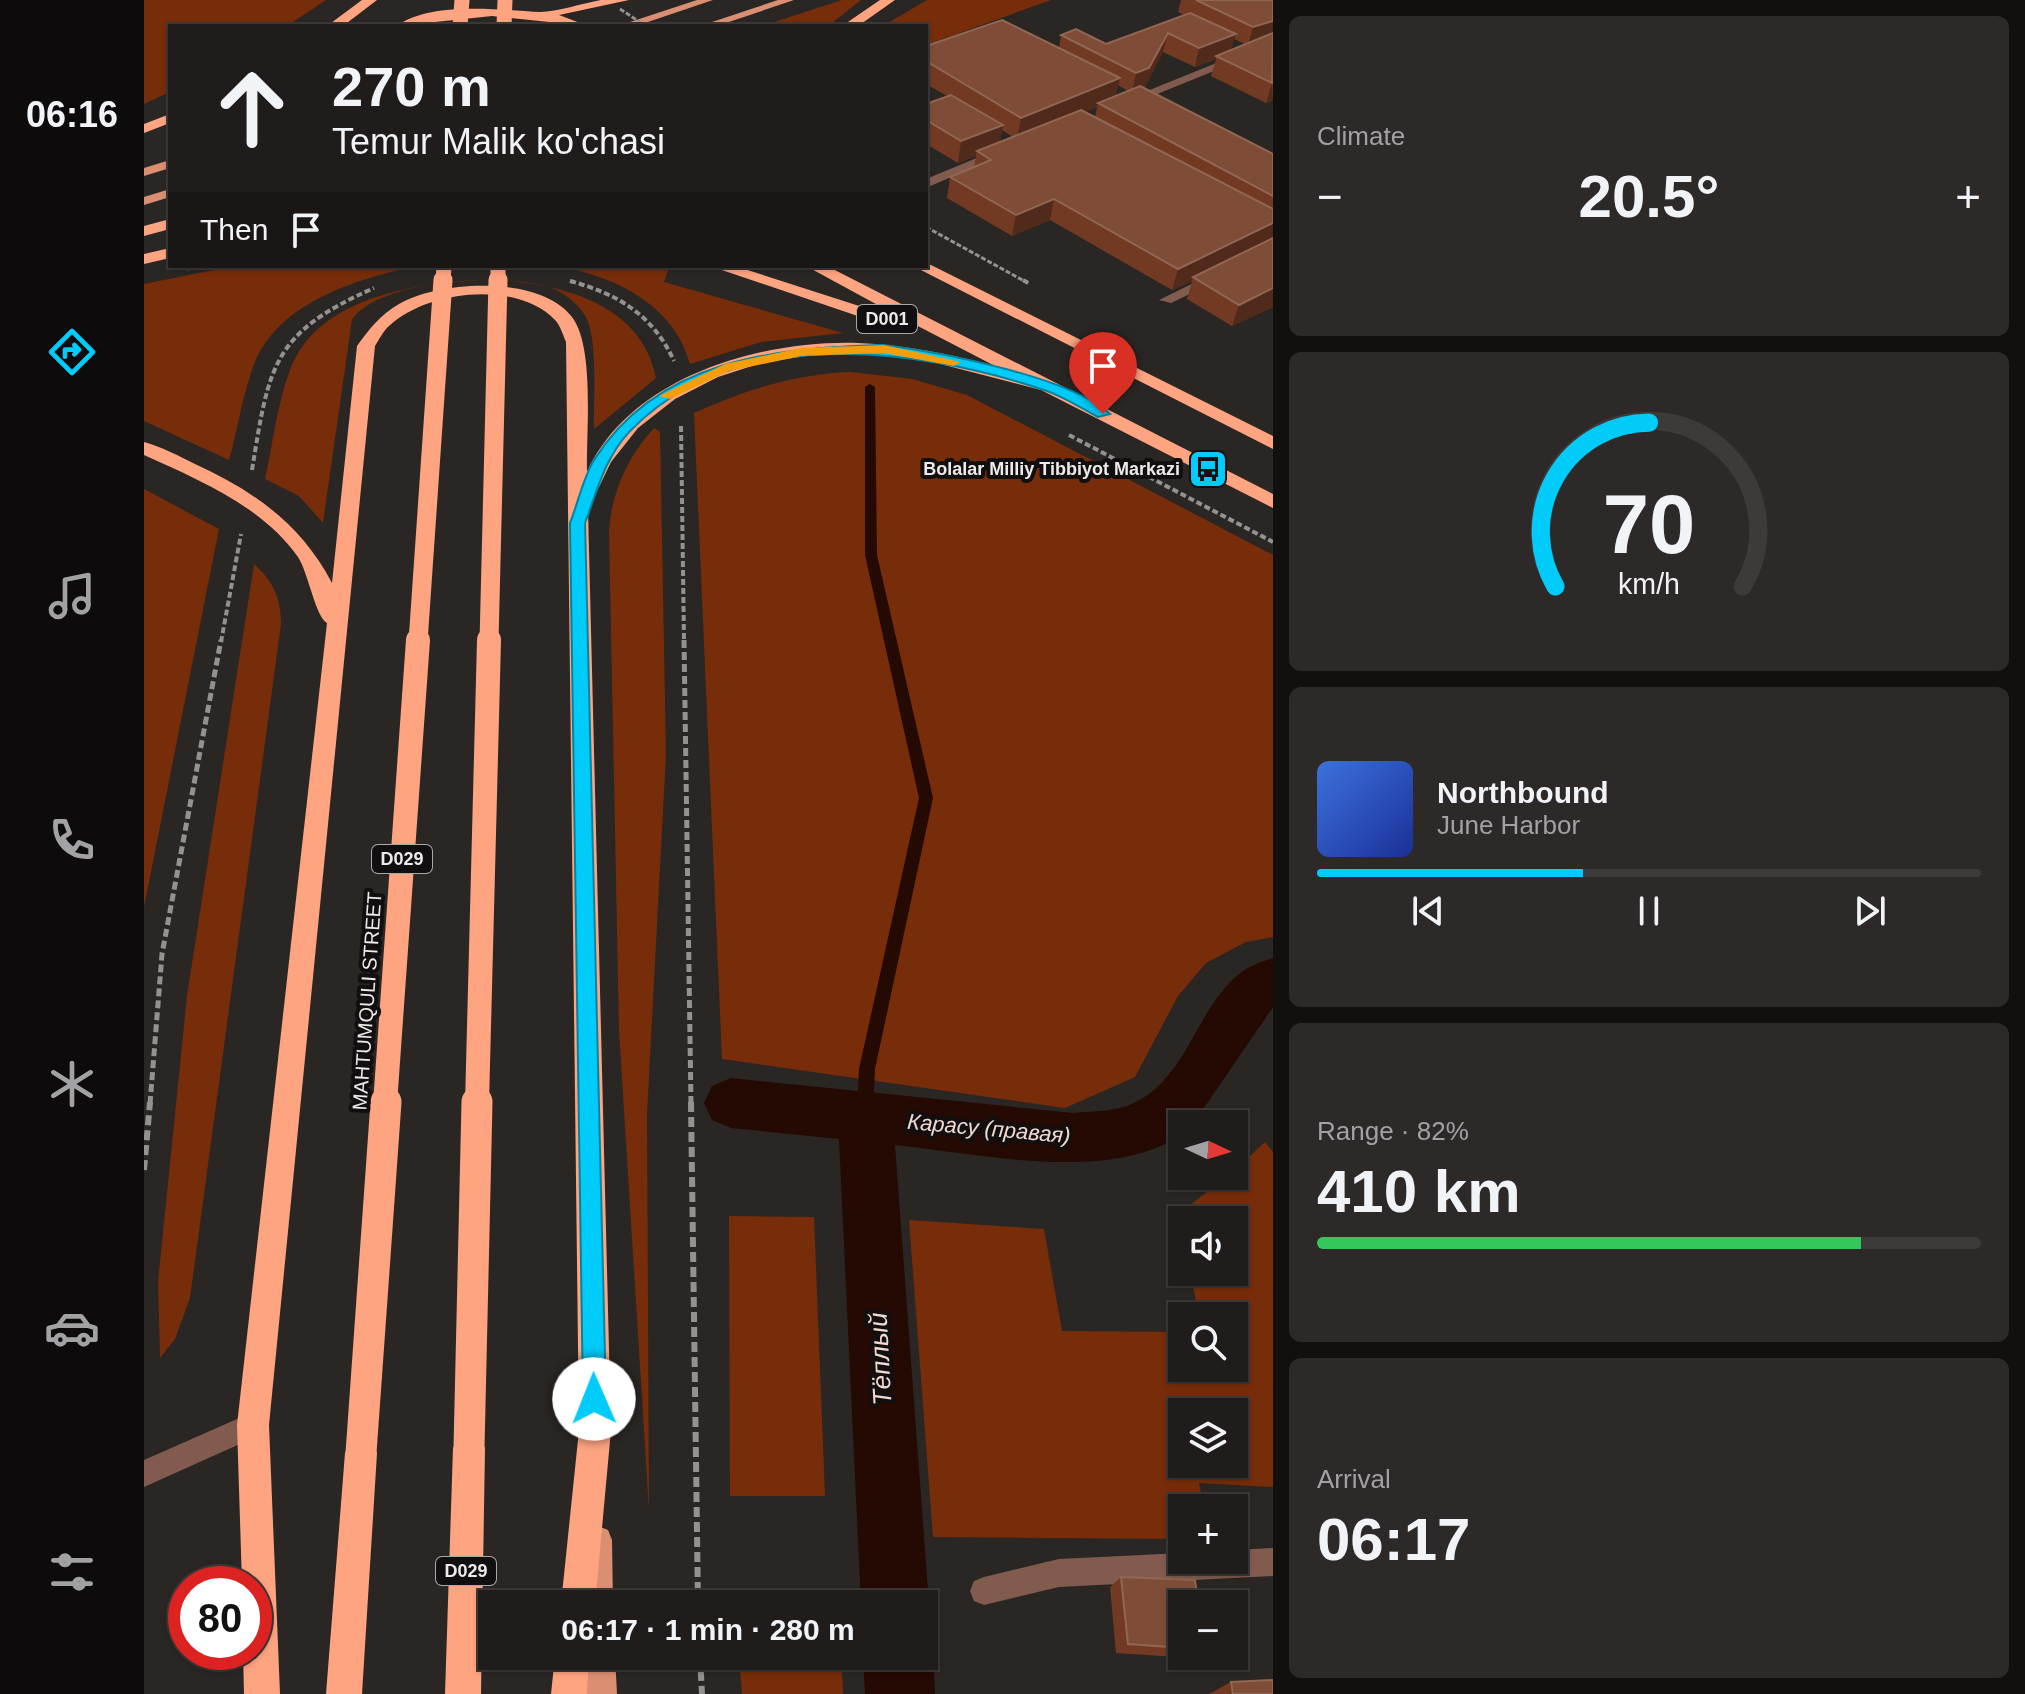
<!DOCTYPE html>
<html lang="en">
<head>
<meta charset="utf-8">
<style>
  :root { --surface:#201c1b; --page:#2d2928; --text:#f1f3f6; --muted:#a2a1a3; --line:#3d3a3a; --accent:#00cbf9 }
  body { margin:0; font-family:Helvetica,sans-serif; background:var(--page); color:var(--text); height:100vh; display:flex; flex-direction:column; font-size:30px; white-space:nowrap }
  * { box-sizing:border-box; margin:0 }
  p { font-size:26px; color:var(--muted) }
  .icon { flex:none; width:44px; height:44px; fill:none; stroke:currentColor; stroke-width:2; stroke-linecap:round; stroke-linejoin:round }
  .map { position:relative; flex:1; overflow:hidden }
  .sheet { display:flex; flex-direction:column; gap:16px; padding:16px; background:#120f0f; width:752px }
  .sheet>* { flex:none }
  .banner { position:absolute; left:24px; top:24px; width:760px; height:244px; border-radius:0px; box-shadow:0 2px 6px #0004,0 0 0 2px var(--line); background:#201c1b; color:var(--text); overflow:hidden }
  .needle { width:52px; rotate:94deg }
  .tools { position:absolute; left:1024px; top:1110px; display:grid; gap:16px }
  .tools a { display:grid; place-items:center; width:80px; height:80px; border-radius:0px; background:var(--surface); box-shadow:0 2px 6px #0004,0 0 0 2px var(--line); font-size:40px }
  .speed { position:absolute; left:24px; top:1566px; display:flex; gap:16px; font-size:40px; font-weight:700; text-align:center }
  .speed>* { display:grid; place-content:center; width:104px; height:104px; border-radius:50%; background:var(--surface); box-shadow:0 2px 6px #0004,0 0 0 2px var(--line); line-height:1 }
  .speed .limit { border:12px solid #d22; background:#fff; color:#111 }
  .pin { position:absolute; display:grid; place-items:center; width:68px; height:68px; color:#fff; margin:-82px -34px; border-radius:50% 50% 50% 0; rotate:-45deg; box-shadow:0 0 8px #0007 }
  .pin .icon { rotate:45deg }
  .me { position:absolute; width:88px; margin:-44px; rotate:359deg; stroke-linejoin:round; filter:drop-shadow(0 0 6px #0008) }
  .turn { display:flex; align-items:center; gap:28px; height:168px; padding:0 32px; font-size:36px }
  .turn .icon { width:104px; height:104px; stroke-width:2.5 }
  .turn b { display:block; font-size:56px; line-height:68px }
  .then { display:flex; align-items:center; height:76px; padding:0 32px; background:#0003; gap:16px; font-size:30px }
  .big { font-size:60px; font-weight:700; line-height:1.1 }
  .sheet .tile { flex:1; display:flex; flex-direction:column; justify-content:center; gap:12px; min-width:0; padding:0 28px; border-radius:12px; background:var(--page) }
  .sheet .dial { align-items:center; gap:0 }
  .dial svg { height:208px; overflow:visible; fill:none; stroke:var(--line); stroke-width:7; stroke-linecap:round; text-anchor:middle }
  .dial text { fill:var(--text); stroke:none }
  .song { display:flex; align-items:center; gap:24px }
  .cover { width:96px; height:96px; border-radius:12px; background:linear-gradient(135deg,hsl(220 70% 55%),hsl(230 70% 35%)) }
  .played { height:8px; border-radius:4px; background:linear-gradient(90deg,var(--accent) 40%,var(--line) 40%) }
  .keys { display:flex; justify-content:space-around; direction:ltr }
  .heat { display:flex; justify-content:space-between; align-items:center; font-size:44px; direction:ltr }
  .charge { height:12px; border-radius:6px; background:linear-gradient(90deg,#34c759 82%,var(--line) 0) }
  .trip { position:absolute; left:334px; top:1590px; width:460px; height:80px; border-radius:0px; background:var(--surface); box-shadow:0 2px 6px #0004,0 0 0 2px var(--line); font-weight:700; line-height:80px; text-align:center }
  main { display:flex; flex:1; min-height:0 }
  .dock { display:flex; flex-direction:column; width:144px; justify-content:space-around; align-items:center; background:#0d0b0b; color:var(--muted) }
  .dock .icon { width:56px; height:56px }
  .dock .on { color:var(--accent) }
  .dock b { font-size:36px; color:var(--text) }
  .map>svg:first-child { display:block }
  .green { fill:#772d09; fill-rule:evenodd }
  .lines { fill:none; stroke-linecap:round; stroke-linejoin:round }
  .stream { fill:#240a02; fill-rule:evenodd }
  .canal { fill:#240a02; fill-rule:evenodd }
  .path-far3 { stroke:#949190; stroke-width:3; stroke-dasharray:5 2; stroke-linecap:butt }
  .path-far2 { stroke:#949190; stroke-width:4; stroke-dasharray:6 3; stroke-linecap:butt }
  .path-far1 { stroke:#949190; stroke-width:5; stroke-dasharray:8 4; stroke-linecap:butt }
  .path { stroke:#949190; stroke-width:6; stroke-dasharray:10 5; stroke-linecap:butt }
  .minor { fill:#815c4e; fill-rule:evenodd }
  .major { fill:#db8f72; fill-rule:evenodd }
  .highway { fill:#fea480; fill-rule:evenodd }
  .path-bridge { stroke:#949190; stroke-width:3; stroke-dasharray:5 2; stroke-linecap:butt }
  .highway-bridge-far3 { stroke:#fea480; stroke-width:15 }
  .highway-bridge-far2 { stroke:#fea480; stroke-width:19 }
  .highway-bridge-far1 { stroke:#fea480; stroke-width:24 }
  .highway-bridge { stroke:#fea480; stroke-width:31 }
  .wall { fill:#723a22; fill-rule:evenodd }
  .shaded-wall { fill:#502a1a }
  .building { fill:#7f4d37; stroke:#916653; stroke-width:2 }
  .route { fill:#00cbf9; stroke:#0084a2; stroke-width:2 }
  .slow { fill:#f59e0b }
  .labels { text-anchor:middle; stroke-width:8; stroke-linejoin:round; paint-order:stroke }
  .shield { fill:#110f0f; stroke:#aba8a8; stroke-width:2 }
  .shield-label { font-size:18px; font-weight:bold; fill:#edeae9 }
  .far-poi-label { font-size:18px; font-weight:bold; fill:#edeae9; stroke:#110f0f; text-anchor:end }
  .street-label { font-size:20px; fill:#edeae9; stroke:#110f0f }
  .water-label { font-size:22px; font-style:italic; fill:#f3dad1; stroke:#110f0f }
  .near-water-label { font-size:26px; font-style:italic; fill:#f3dad1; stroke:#110f0f }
</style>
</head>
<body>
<main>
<nav class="dock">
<b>06:16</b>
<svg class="icon on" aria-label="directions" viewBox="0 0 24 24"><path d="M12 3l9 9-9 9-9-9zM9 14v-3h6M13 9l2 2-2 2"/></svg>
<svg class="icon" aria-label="music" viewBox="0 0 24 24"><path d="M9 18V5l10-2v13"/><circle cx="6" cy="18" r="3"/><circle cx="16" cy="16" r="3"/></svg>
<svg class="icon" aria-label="phone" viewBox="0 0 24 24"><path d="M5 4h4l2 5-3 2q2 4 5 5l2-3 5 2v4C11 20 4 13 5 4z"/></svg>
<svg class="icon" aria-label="climate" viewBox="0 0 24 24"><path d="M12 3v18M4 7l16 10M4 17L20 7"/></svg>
<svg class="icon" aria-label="car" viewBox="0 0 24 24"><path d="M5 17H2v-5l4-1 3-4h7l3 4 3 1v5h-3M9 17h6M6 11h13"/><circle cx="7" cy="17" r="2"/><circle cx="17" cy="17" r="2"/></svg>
<svg class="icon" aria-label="filters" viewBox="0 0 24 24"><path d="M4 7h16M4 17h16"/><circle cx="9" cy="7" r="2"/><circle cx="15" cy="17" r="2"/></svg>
</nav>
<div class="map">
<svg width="1129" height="1694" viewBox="0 0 1129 1694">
  <rect width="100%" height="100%" fill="#2a2624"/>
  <!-- green -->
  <path class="green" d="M0 0H182L143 26H26V92L0 104Z
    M698 0H717L684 26H618Z
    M783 0H907L782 45V26H739Z
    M90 266H273C212 279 130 303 108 370 98 399 93 431 85 460L0 421V284Z
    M411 266H504L524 270 520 282 699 333 617 342 546 364C530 304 469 275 411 266Z
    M355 280C421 285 498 305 512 378L450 429C449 402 455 335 440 314 432 302 416 289 401 286 358 274 235 279 208 320L179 523 155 496 121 479C129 443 133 404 146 370 175 292 285 281 355 280Z
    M707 372 768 379 823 395 1129 555V937L1102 942 1062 963 1034 996 991 1077 921 1108 578 1059 550 413C601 390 651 374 707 372Z
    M510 428 516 432 522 754 503 1114 505 1510 475 1030 465 531C468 491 483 458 510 428Z
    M0 489 75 529 0 907Z
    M110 564C129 581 137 598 137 624L46 1298 31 1339 16 1358 14 1282 43 996Z
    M1121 1142 1129 1152V1487L1055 1483 1060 1508H1038V1539L789 1537 765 1220 900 1229 918 1331 1038 1332V1368H1090V1316H1055L1046 1272H1090V1220H1038V1231L1035 1214 1083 1176H1090V1171ZM1038 1412H1090V1464H1038Z
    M585 1216 670 1217 681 1496H586Z
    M595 1656H697L699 1694H598Z"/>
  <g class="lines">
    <!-- stream -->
    <path class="stream" d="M726 384 731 387 733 555 789 798 731 1069 729 1115 727 1120 721 1122 715 1120 713 1115 715 1069 775 798 721 555V387Z"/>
    <!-- canal -->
    <path class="canal" d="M1129 958V1007L1049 1124H1038V1133C971 1185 831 1153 751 1145L785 1604 780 1616V1604H717L695 1139 587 1128 568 1120 560 1103 568 1086 587 1078 929 1113C949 1111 972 1112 990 1103 1043 1078 1052 1009 1095 974 1105 966 1117 962 1129 958Z
      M780 1635 789 1656 791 1694H721L719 1656H780Z"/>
    <!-- path-far3 -->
    <path class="path-far3" d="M782 227 882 282
      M43 269 58 266
      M426 281 430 282"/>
    <!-- path-far2 -->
    <path class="path-far2" d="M879 280 886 284
      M426 281C474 294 509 315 530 361
      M537 426 540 642
      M925 435 1129 542
      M108 470C125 366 128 333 230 288
      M77 642 97 534"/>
    <!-- path-far1 -->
    <path class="path-far1" d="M540 640 547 1104
      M6 1104 18 954 77 640"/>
    <!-- path -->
    <path class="path" d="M547 1102 554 1604
      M0 1170 6 1102
      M701 1601 794 1594
      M556 1656 558 1694"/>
    <!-- minor -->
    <path class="minor" d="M1129 40V47L986 105 976 102Z
      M852 150 862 153 782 188V179Z
      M1068 274 1073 275V281L1027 303 1015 300Z
      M109 1412 118 1416 122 1425 118 1434 0 1487V1460Z
      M1129 1548V1576L915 1587 840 1605 830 1601 826 1591 830 1581 840 1577 915 1559 1038 1553V1560H1090V1550Z"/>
    <!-- major -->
    <path class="major" d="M553 0H569L492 26H474Z
      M634 0H650L573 26H556Z
      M26 160V168L0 176V168Z
      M26 189V197L0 205V197Z
      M454 1526 464 1530 468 1540 469 1604H441L440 1540 444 1530Z
      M443 1656H471L473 1694H443Z"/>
    <!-- highway -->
    <path class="highway" d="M218 0H233L199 26H183Z
      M457 0H485L415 15 444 26 348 16 253 26C286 1 357 10 396 12 413 12 439 3 457 0Z
      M736 0H751L714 26H698Z
      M26 114V123L0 133V124Z
      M26 219V229L0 236V226Z
      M26 248V258L0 264V254Z
      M783 263 1129 436V449L769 266H782Z
      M566 266H591L765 322 662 266H683L1129 494V508L897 390 777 359 711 353 662 356 617 363 574 377 531 399 494 428 467 462 444 510 467 1430 451 1604H417L435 1430 422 342C419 335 416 325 411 320 373 280 283 290 245 326 239 331 235 340 231 346L125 1425 136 1694H100L99 1652H110V1584H98L93 1425 183 623C172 618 164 572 154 557 118 506 55 480 0 455V442C18 447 35 456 51 464 110 491 157 524 188 583L213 346C226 328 236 315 255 304 296 280 396 275 428 317 451 347 442 433 443 472 487 376 617 340 714 343 761 345 806 354 851 366L768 323 767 330H755Z
      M325 1432 336 1437 341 1448 337 1694H301L309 1448 314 1437Z
      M217 1437 228 1442 233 1453 218 1694H182L201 1453 206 1442Z
      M411 1656H445L443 1694H407Z"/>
    <!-- path-bridge -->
    <path class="path-bridge" d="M476 9 502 26"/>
    <!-- highway-bridge-far3 -->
    <path class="highway-bridge-far3" d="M316 26 318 0
      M360 26 361 0
      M299 282 300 266
      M354 282V266"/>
    <!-- highway-bridge-far2 -->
    <path class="highway-bridge-far2" d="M274 642 299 280
      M345 642 354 280"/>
    <!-- highway-bridge-far1 -->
    <path class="highway-bridge-far1" d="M241 1104 274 640
      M333 1104 345 640"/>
    <!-- highway-bridge -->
    <path class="highway-bridge" d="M325 1448 333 1102
      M217 1453 242 1102"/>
  </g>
  <!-- wall -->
  <path class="wall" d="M1037 0H1129V100L1122 103 1067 76 1072 59 1051 67 1019 52 1000 88 1129 154V307L1088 326 1043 299 1048 281 1028 290 906 220 868 236 803 198 806 177 830 167 832 156 814 163 782 144V104L803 96 782 84V46L915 48 917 35 962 44 1040 15 1034 12ZM1090 39 1101 44 1087 50ZM974 85 984 91 972 96ZM953 107 951 117 941 112ZM858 130 869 137 856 142Z
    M977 1577 1038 1604V1656H1050L1047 1658 972 1653 966 1587Z
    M1087 1682 1129 1694H1065Z"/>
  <!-- shaded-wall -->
  <path class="shaded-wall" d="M1129 21V38L1104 46 1109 27Z
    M1024 33 1019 52 1001 88 988 93 992 73Z
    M1092 34 1086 53 1072 56V59L1051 67 1055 48Z
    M976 78 971 100 954 103 953 107 873 140 877 118Z
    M1128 83 1129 100 1122 103Z
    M859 125 855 146 833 151 832 156 814 163 817 141Z
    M910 199 906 220 868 236 872 215Z
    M1129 223V241L1049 277 1048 281 1028 290 1034 269Z
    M1129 288V307L1088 326 1095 305Z"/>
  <!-- building -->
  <path class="building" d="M1052 0H1129V21L1109 27Z
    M1046 13 1092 34 1055 48 1024 33 1005 68 992 73 917 35 932 29 962 44Z
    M858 20 976 78 877 118 782 61V46Z
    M1129 33 1128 83 1072 56Z
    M996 86 1129 154V196L954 103Z
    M807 95 859 125 817 141 782 120V104Z
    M937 110 1129 209V223L1034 269 910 199 872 215 806 177 847 160 833 151Z
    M1129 238V288L1095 305 1049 277Z
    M977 1577 1051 1580 1054 1604H1038V1648L984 1644Z
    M1129 1680V1694H1089L1087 1682Z"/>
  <!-- route -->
  <path class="route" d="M740 345C795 352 927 377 966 414L954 417C937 408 919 396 900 390 773 347 589 324 486 431 461 457 453 491 441 523L462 1399 459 1407 450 1410 442 1407 439 1399 426 523C434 503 439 478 450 460 514 359 631 348 740 345Z"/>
  <!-- slow -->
  <path class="slow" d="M740 345 817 362 810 366 740 353 657 356 585 371 526 399 515 396 581 364 657 348Z"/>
  <!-- icons -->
  <defs>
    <g id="bus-square" transform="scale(2)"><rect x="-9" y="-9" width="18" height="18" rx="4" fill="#00cbf9" stroke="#110f0f"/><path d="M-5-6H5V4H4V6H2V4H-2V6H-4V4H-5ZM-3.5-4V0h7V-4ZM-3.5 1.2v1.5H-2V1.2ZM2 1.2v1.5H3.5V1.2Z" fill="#111"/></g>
  </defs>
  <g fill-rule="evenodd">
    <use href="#bus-square" x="1064" y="469"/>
  </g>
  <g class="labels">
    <!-- shield labels -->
    <g class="shield">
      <rect x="713" y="305" width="60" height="28" rx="6"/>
      <rect x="228" y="845" width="60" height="28" rx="6"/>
      <rect x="292" y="1557" width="60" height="28" rx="6"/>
    </g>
    <g class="shield-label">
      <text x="743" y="325">D001</text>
      <text x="258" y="865">D029</text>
      <text x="322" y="1577">D029</text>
    </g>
    <!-- far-poi labels -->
    <g class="far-poi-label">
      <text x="1036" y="475">Bolalar Milliy Tibbiyot Markazi</text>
    </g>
    <!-- street labels -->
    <g class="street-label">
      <text transform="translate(223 1001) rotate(-86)" y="7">MAHTUMQULI STREET</text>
    </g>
    <!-- water labels -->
    <g class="water-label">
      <text transform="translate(845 1128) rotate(5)" y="8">Карасу (правая)</text>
    </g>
    <!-- near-water labels -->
    <g class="near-water-label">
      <text transform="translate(736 1359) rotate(-93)" y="9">Тёплый</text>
    </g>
  </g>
</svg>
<div class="tools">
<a><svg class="needle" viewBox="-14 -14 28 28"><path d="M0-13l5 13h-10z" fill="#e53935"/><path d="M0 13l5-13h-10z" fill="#a2a1a3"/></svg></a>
<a><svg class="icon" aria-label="sound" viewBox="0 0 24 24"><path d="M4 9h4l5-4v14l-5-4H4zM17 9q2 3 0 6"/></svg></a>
<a><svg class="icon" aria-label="search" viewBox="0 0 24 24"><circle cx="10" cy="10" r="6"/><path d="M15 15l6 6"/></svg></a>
<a><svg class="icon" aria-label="layers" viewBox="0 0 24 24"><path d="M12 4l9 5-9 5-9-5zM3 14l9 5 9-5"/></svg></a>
<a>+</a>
<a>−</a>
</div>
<div class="speed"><div class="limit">80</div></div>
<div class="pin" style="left:959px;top:414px;background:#d93025"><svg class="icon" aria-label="arrive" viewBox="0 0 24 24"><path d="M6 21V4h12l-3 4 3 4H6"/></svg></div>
<svg class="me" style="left:450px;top:1399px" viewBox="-20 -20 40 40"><circle r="19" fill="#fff"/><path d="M0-13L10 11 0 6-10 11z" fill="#00cbf9"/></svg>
<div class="trip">06:17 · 1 min · 280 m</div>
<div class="banner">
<div class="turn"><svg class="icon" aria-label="ahead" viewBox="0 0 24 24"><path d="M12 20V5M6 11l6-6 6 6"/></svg><div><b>270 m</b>Temur Malik ko'chasi</div></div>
<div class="then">Then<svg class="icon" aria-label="arrive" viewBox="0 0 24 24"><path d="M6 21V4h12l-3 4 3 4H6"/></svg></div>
</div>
</div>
<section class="sheet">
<div class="tile"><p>Climate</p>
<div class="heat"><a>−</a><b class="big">20.5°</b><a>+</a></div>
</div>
<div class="tile dial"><svg viewBox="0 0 100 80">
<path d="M14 69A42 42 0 1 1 86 69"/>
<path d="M14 69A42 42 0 0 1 50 6" stroke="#00cbf9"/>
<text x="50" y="56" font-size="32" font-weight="700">70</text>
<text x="50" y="72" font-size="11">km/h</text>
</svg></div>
<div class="tile">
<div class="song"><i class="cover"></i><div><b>Northbound</b><p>June Harbor</p></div></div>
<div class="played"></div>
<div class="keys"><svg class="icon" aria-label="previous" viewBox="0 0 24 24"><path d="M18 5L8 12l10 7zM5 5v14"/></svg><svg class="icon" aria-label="pause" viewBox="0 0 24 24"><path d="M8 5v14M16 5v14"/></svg><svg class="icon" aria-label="next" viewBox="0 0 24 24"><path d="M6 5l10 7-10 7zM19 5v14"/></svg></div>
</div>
<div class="tile"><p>Range · 82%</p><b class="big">410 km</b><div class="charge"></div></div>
<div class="tile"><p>Arrival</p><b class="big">06:17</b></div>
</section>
</main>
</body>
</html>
